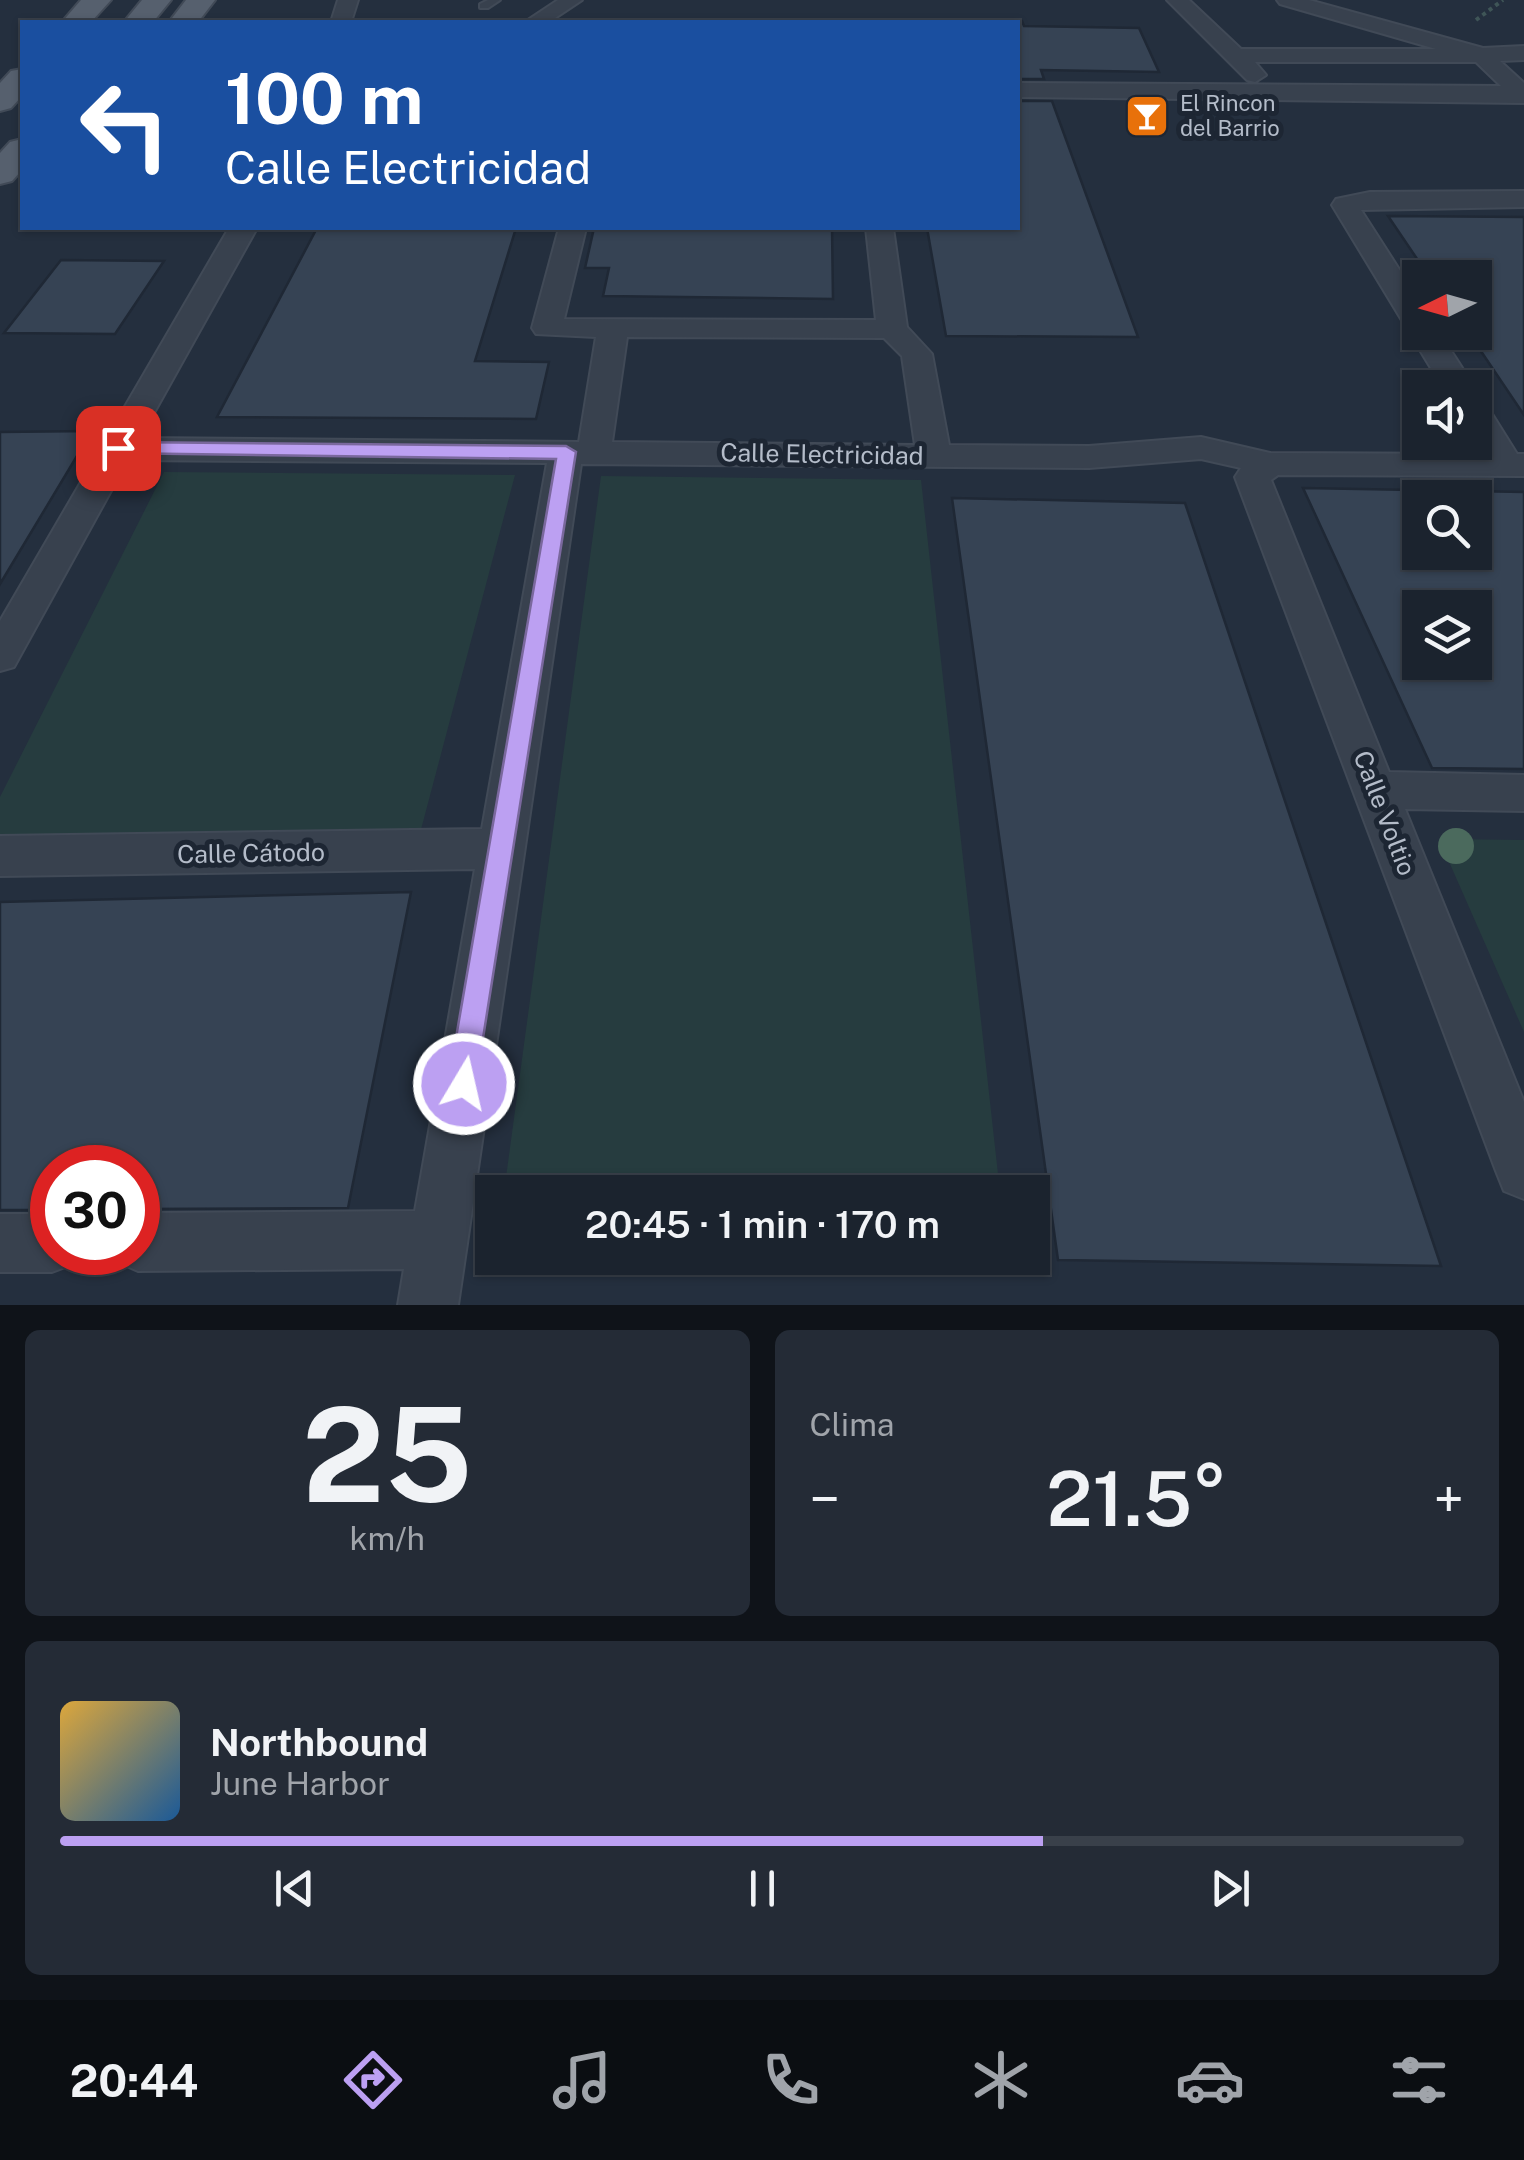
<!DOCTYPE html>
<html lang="es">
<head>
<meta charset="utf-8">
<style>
  :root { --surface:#1b232e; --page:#242b36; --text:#f1f3f6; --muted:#a0a4aa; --line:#39404a; --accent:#bca0f2 }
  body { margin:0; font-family:"Public Sans",sans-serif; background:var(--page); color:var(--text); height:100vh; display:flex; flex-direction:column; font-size:38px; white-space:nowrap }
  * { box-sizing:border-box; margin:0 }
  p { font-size:32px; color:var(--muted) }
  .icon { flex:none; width:55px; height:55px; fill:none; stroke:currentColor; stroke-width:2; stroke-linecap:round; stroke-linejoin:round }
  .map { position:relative; height:1305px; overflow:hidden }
  .side { display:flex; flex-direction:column; gap:25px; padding:25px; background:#0f1319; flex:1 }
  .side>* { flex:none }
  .top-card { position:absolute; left:20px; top:20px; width:1000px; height:210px; border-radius:0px; box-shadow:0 2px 8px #0004,0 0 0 2px var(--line); background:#1a4fa0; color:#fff; overflow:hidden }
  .needle { width:65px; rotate:265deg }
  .tools { position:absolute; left:1402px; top:260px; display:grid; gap:20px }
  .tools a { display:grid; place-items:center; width:90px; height:90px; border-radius:0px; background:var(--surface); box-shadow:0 2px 8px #0004,0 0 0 2px var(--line); font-size:50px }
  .speed { position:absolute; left:30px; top:1145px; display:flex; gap:20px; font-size:50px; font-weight:700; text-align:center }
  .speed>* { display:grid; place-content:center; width:130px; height:130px; border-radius:50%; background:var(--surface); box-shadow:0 2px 8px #0004,0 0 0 2px var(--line); line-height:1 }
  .speed .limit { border:15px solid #d22; background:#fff; color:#111 }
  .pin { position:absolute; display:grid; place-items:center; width:85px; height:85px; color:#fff; margin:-42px; border-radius:20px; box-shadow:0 5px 15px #0006 }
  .me { position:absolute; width:110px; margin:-55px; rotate:9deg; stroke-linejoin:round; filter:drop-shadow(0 0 8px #0008) }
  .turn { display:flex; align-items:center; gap:35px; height:210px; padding:0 40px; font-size:45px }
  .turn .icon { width:130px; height:130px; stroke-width:2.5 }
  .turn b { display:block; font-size:70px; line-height:85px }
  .big { font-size:75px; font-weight:600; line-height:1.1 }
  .side .widget { flex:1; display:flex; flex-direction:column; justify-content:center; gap:15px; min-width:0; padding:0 35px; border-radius:15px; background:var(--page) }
  .side .dial { align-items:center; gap:0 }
  .dial b { font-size:130px; line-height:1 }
  .song { display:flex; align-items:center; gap:30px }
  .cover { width:120px; height:120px; border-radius:15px; background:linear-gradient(135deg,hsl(40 70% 55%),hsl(210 70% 35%)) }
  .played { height:10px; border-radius:5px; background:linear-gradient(90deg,var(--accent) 70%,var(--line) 70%) }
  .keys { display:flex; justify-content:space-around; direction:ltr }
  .heat { display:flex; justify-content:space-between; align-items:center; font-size:55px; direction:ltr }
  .side .tiles { flex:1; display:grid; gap:25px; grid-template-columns:1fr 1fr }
  .widget:last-child { grid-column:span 2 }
  .trip { position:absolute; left:475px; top:1175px; width:575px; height:100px; border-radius:0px; background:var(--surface); box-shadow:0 2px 8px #0004,0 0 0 2px var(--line); font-weight:600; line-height:100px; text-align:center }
  .menu { display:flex; height:160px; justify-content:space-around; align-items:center; background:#0b0e12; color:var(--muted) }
  .menu .icon { width:70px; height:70px }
  .menu .selected { color:var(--accent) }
  .menu b { font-size:45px; color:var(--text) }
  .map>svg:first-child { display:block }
  .green { fill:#263c3f }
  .building { fill:#364354; stroke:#1f2835; stroke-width:2.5; fill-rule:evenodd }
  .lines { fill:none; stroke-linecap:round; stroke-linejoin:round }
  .lane-casing { stroke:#414a57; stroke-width:4 }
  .street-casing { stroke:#414a57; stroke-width:4 }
  .primary-casing { stroke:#414a57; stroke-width:4 }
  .path { stroke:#3f5557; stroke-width:4; stroke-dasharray:4 4; stroke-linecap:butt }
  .lane { fill:#38414e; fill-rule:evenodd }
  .street { fill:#38414e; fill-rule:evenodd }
  .primary { fill:#56606e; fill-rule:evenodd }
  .tree { fill:#4b6a5d }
  .route { fill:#bca0f2; stroke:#7a689d; stroke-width:2.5 }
  .labels { text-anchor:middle; stroke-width:10; stroke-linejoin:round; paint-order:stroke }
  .far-poi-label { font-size:22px; fill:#b4bcc9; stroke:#1d2633; text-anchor:start }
  .street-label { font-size:25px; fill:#b4bcc9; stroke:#1d2633 }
</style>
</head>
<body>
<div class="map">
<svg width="1524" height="1305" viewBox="0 0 1524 1305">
  <rect width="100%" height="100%" fill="#242f3e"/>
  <!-- green -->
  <path class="green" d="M164 472 515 475 410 871 0 875V797Z
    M601 476 921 480 1000 1192H504Z
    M1439 839 1524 840V1032Z"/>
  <!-- building -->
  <path class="building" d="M1018 21H1022L1024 26 1139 28 1159 72 1041 70 1044 79H1018Z
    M1018 101H1052L1138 337 946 336 927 228H1018Z
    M1388 216 1524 217V415L1468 332H1475V278H1430Z
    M317 228H516L475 361 549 362 536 419 217 417Z
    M594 228H832L833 299 603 296 609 268H585Z
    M61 260 164 261 115 334 4 333Z
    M92 431 0 584V432Z
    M1303 488 1524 492V769L1432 768ZM1420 498H1475V552H1420ZM1420 608H1475V662H1420Z
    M952 498 1185 503 1441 1266 1058 1260Z
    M411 892 348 1208 138 1209V1168H52V1210H0V902Z"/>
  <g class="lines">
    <!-- lane casing -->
    <g class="lane-casing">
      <path id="lane" d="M488 0H500L488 8H480V4Z"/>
    </g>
    <!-- street casing -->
    <g class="street-casing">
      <path id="street" d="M338 0H358L351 22H331Z
        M558 0H582L549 22H525Z
        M1167 0H1189L1241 49H1436L1280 4 1277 0H1309L1483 48 1524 46V60L1500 61 1524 83V103L1018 97V83L1501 86 1476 62H1255L1266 75 1255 82 1247 80Z
        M1524 191V207L1361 210 1420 302V332H1439L1475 388H1443L1332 205 1336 199 1370 192Z
        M229 228H257L140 438 579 442 596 337 536 334 532 328 559 228H586L564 319 876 320 866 228H893L907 327 932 354 949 445 1089 446 1201 437 1270 453 1483 454 1475 440V403L1487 406 1517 454H1524V476L1278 475 1271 480 1389 772 1524 775V811L1405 809 1524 1102V1199L1504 1191 1496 1171 1235 477 1241 468 1201 459 1089 468 581 464 458 1305H398L404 1269 138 1271 118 1262 113 1252H138V1213L415 1211 475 869 0 876V836L482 829 547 463 128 460 14 667 0 671V621ZM627 337 884 338 902 356 915 445 612 442Z
        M0 1214H52V1252H77L73 1264 52 1272H0Z"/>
    </g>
    <!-- primary casing -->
    <g class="primary-casing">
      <path id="primary" d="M81 0H111L91 22H62Z
        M142 0H171L153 22H124Z
        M186 0H215L198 22H169Z
        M22 69V96L11 108 0 111V83L11 71Z
        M22 139V170L12 181 0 184V153L10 142Z"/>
    </g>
    <!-- path -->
    <path class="path" d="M1476 20 1503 0"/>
    <!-- lane -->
    <use href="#lane" class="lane"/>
    <!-- street -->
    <use href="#street" class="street"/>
    <!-- primary -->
    <use href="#primary" class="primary"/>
  </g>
  <!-- trees -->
  <circle class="tree" cx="1456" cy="846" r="18"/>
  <!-- route -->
  <path class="route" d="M118 442 566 446 576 452 474 1095 464 1099 453 1095 448 1084 556 459 111 453V444Z"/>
  <!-- icons -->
  <defs>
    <g id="bar-square" transform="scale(2.25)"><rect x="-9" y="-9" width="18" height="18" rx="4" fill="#e8710a" stroke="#1d2633"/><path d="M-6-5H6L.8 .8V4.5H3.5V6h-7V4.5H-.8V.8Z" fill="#fff"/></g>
  </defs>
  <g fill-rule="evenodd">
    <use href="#bar-square" x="1147" y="116"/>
  </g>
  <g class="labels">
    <!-- far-poi labels -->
    <g class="far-poi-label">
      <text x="1180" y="111">El Rincon<tspan x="1180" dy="25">del Barrio</tspan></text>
    </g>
    <!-- street labels -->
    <g class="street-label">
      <text transform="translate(822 454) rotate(1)" y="9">Calle Electricidad</text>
      <text transform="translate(1385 813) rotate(69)" y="9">Calle Voltio</text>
      <text transform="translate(251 853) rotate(-1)" y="9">Calle Cátodo</text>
    </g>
  </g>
</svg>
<div class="tools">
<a><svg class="needle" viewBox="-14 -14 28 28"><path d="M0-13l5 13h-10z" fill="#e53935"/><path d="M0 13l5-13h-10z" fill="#a0a4aa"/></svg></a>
<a><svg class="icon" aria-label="sound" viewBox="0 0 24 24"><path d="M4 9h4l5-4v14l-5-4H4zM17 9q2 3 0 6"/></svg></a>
<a><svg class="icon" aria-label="search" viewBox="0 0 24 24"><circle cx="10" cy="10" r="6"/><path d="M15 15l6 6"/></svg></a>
<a><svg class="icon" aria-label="layers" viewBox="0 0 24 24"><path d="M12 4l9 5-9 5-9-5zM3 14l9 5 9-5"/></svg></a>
</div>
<div class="speed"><div class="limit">30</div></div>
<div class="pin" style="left:118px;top:448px;background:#d93025"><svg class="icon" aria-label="arrive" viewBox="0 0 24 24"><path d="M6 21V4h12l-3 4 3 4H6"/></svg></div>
<svg class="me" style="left:464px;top:1084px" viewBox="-20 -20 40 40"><circle r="17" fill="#bca0f2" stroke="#fff" stroke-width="3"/><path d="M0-11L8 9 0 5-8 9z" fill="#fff"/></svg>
<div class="trip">20:45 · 1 min · 170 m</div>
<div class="top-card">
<div class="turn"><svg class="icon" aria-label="left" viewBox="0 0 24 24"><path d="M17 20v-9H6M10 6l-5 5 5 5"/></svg><div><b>100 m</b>Calle Electricidad</div></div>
</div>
</div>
<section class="side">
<div class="tiles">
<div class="widget dial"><b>25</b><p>km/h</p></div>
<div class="widget"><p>Clima</p>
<div class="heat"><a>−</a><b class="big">21.5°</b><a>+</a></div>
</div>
<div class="widget">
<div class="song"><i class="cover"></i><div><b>Northbound</b><p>June Harbor</p></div></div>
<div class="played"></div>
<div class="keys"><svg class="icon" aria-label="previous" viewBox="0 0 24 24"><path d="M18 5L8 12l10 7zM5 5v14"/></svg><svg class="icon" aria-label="pause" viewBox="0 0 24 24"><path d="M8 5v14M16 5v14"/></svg><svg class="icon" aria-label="next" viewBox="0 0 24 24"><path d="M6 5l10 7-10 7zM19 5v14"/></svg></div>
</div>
</div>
</section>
<nav class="menu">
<b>20:44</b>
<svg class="icon selected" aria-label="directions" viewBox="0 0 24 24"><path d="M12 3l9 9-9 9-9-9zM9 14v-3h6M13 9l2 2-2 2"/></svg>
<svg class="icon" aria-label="music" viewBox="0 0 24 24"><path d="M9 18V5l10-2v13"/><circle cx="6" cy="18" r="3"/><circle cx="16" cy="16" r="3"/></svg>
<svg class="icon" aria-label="phone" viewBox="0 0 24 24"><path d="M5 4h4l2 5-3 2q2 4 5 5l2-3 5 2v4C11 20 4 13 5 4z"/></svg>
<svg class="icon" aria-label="climate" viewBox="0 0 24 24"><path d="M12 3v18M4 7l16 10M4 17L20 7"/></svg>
<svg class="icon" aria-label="car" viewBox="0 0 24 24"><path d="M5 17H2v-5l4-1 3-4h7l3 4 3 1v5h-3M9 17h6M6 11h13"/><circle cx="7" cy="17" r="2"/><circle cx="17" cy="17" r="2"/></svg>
<svg class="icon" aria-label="filters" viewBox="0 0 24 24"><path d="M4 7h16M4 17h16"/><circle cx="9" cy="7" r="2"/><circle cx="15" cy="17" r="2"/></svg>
</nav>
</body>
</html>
